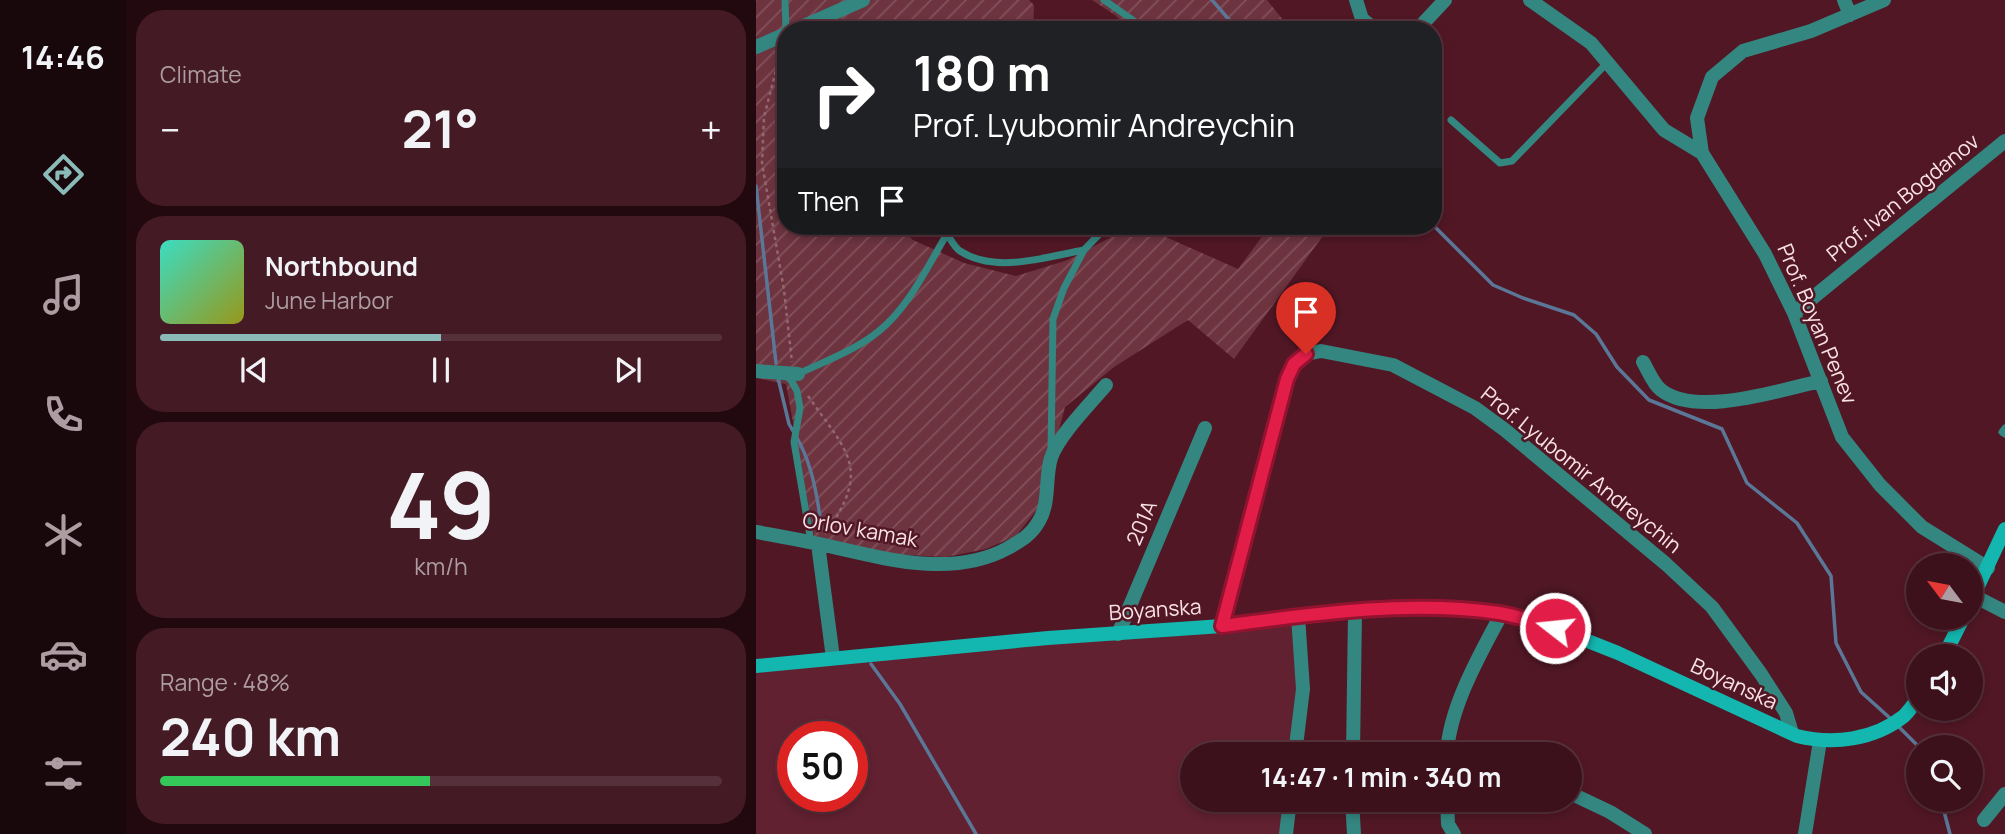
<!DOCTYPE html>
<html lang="en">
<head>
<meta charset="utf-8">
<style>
  :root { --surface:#3d111c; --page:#441a25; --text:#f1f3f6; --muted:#ad9da3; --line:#56313b; --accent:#8bbbb9 }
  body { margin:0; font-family:Manrope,sans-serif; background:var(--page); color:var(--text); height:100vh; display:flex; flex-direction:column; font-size:26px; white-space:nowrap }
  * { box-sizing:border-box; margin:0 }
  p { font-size:23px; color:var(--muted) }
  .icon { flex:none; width:38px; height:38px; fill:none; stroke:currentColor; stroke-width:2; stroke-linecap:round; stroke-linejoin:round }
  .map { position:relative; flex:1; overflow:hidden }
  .side { display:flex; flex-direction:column; gap:10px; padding:10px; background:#22090f; width:630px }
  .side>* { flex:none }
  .banner { position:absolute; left:21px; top:21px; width:665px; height:214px; border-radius:28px; box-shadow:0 4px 10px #0003,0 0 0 2px var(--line); background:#202124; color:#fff; overflow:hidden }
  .needle { width:46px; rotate:302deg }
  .fabs { position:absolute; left:1150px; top:553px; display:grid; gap:14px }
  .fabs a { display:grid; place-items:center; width:77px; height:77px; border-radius:50%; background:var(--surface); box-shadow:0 4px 10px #0003,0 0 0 2px var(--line); font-size:35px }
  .speed { position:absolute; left:21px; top:721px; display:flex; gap:14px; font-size:35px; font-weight:700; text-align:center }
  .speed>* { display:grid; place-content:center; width:91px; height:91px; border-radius:50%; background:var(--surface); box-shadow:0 4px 10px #0003,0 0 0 2px var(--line); line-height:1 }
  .speed .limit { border:10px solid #d22; background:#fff; color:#111 }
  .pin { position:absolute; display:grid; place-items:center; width:60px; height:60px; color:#fff; margin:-72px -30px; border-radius:50% 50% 50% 0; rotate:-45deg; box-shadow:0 0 7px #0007 }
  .pin .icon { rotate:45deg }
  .me { position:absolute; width:77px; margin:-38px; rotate:286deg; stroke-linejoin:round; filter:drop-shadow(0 0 5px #0008) }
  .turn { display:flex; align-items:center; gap:24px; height:147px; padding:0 21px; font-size:32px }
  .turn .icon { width:91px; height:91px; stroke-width:2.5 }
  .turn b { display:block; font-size:49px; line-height:60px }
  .then { display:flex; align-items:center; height:66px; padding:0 21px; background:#0003; gap:14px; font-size:26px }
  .big { font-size:52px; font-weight:700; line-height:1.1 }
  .side .tile { flex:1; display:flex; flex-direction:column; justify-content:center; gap:10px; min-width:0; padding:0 24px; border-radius:28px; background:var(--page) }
  .side .dial { align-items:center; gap:0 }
  .dial b { font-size:91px; line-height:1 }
  .song { display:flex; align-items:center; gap:21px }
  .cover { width:84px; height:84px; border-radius:10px; background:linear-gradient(135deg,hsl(170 70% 55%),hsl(60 70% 35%)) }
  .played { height:7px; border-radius:4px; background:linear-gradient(90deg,var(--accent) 50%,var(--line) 50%) }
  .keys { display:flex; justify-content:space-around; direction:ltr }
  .heat { display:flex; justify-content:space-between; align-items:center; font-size:38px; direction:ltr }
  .charge { height:10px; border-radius:5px; background:linear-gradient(90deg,#34c759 48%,var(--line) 0) }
  .trip { position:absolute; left:424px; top:742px; width:402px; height:70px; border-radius:35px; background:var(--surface); box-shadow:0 4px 10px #0003,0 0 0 2px var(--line); font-weight:700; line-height:70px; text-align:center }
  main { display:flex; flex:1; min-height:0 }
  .menu { display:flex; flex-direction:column; width:126px; justify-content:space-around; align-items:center; background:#18070b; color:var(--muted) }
  .menu .icon { width:49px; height:49px }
  .menu .on { color:var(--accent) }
  .menu b { font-size:32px; color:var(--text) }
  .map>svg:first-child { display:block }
  .built { fill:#612131; fill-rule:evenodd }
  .garden { fill:url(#garden-furrows) }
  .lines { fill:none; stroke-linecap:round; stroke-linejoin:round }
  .stream { stroke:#5b7797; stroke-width:3.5 }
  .path { stroke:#936770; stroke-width:2.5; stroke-dasharray:3.5 3.5; stroke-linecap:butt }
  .service { stroke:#348680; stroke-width:7 }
  .minor { stroke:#348680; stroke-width:14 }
  .secondary { stroke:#13b7af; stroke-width:14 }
  .route-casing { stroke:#92132f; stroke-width:18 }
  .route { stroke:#e11d48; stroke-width:12 }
  .labels { text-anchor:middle; stroke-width:5; stroke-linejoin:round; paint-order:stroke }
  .street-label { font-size:21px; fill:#fae2e5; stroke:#511725 }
</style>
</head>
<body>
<main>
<nav class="menu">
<b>14:46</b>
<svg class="icon on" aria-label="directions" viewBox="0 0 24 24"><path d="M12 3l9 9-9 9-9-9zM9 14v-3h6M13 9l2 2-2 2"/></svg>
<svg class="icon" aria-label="music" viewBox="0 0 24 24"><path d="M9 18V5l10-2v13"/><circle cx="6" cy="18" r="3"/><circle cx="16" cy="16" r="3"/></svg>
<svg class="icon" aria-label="phone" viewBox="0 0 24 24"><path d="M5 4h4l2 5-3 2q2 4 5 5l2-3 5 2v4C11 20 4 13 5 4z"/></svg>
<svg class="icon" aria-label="climate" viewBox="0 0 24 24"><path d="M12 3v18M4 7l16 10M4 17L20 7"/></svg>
<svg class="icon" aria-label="car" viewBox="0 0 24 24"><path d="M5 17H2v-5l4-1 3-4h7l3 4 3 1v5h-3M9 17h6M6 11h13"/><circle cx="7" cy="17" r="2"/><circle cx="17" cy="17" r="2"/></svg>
<svg class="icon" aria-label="filters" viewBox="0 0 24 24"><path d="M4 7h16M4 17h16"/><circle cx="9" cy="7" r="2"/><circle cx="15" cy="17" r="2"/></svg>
</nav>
<section class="side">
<div class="tile"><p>Climate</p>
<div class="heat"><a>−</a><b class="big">21°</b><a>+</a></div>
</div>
<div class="tile">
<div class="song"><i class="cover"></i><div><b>Northbound</b><p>June Harbor</p></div></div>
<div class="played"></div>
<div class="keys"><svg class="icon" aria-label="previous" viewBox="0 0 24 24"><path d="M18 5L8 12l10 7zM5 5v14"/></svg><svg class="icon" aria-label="pause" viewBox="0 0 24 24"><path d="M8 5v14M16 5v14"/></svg><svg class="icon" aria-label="next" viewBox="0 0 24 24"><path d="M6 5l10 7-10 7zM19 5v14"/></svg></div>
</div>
<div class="tile dial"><b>49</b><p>km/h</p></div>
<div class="tile"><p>Range · 48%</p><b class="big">240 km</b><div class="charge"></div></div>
</section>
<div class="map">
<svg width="1249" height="834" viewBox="0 0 1249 834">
  <defs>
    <pattern id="garden-furrows" width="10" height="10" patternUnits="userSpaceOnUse" patternTransform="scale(1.75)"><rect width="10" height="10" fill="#6d343f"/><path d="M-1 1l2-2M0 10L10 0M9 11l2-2" fill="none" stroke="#83515b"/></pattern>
  </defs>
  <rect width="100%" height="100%" fill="#511725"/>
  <!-- built -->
  <path class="built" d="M542 616 539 754H436V800H533L529 834H0V666ZM37 737H96V796H37Z"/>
  <!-- garden -->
  <path class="garden" d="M0 0H273L278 5 277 30H30V226H142L157 240 208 263 260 276 312 260 376 226H385L482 269 514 226H574L478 359 432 320 358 367 309 407 283 507 260 536 230 549 190 557 134 554 58 536 30 384 0 378Z
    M336 0H511L535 30H375L359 15Z"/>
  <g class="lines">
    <!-- stream -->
    <path class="stream" d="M456 0 482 30
      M0 186 20 363
      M677 225 737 285 767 298 818 315 840 334 861 367 893 400 966 429 991 483 1041 523 1075 576 1080 643 1105 692 1135 719
      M22 378 33 424 37 431
      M41 438C56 464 62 497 65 527
      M115 664 144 704 220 834
      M1140 724 1163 747
      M1185 800 1194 834"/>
    <!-- path -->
    <path class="path" d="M25 51 8 117 6 163 28 290 36 362
      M52 396C92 453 116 469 69 534"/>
    <!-- service -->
    <path class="service" d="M29 0 30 30
      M348 0 391 30
      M695 120 744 163 756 161 851 63
      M191 234C195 240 199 248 204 251 239 274 290 257 328 250
      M42 374C69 361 100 350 123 331 153 307 171 267 191 234L192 226
      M29 375 35 380 41 391 44 408 38 442 55 542
      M1249 428 1246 432 1249 434
      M295 450 297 319 308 288 328 250 351 226"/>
    <!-- minor -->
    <path class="minor" d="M600 0 606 19 620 30
      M774 0 835 43 908 130 946 153 1009 254 1038 313 1086 437 1124 485 1166 527 1232 568
      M1088 0 1094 15
      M39 30 107 0
      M661 30 689 0
      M0 47 30 34
      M946 153 941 118 956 77 987 51 1055 31 1128 0
      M1038 313 1249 141
      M887 362C892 370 897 384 905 390 941 418 1023 390 1065 381
      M0 371 42 374
      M0 532C23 536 46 540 68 545 127 558 196 579 252 548 266 540 275 535 283 521 294 503 289 477 295 458 302 436 334 404 350 385
      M62 544 77 658
      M1218 596 1249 612
      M466 626 531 379 538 364 550 354 565 351 637 365 719 408 749 430 910 564 956 607 1005 674 1030 713 1036 733
      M362 634 449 428
      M539 754 547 689 542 616
      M597 754 599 612
      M691 754C693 708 724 654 746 613
      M814 793 854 812 889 834
      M596 800 598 834
      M691 800 692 824 698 834
      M1228 820 1249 794
      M530 834 534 800
      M1049 834 1064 741"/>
    <!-- secondary -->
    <path class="secondary" d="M1214 603 1249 529
      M1188 656 1207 618
      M0 666 292 638 466 626 542 616 655 608 715 610 746 613 799 628 862 653 1041 736C1077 745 1118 740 1148 716 1153 711 1158 704 1162 698"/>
  </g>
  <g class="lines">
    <!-- route casing -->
    <g class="route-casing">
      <path id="route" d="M550 354 538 364 531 379 466 626C557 614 651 600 743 613 762 616 781 623 799 628"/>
    </g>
    <!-- route -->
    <use href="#route" class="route"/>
  </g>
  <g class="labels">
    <!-- street labels -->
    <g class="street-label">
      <text transform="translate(1147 198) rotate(-39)" y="7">Prof. Ivan Bogdanov</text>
      <text transform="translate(1061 324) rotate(67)" y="7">Prof. Boyan Penev</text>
      <text transform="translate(825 470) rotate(39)" y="7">Prof. Lyubomir Andreychin</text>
      <text transform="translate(386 523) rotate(-67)" y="7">201А</text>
      <text transform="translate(104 530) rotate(10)" y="7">Orlov kamak</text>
      <text transform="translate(399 610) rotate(-4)" y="7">Boyanska</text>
      <text transform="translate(978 684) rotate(25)" y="7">Boyanska</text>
    </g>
  </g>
</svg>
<div class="fabs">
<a><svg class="needle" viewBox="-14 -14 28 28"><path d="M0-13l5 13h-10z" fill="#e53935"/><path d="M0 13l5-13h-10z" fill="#ad9da3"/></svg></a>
<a><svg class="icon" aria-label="sound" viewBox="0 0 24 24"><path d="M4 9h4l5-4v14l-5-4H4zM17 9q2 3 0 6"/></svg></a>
<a><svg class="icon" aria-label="search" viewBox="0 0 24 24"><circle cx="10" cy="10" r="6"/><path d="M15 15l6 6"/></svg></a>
</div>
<div class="speed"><div class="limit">50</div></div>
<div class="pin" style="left:550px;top:354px;background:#d93025"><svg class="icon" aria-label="arrive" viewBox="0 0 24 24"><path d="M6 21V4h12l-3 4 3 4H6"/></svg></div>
<svg class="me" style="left:799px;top:628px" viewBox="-20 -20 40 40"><circle r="17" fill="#e11d48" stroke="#fff" stroke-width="3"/><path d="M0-11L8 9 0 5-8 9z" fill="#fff"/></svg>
<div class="trip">14:47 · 1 min · 340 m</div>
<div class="banner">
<div class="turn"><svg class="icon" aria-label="right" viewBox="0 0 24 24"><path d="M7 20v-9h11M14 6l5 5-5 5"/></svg><div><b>180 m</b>Prof. Lyubomir Andreychin</div></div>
<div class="then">Then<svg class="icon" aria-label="arrive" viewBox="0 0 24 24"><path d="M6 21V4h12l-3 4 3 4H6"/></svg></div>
</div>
</div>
</main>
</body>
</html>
